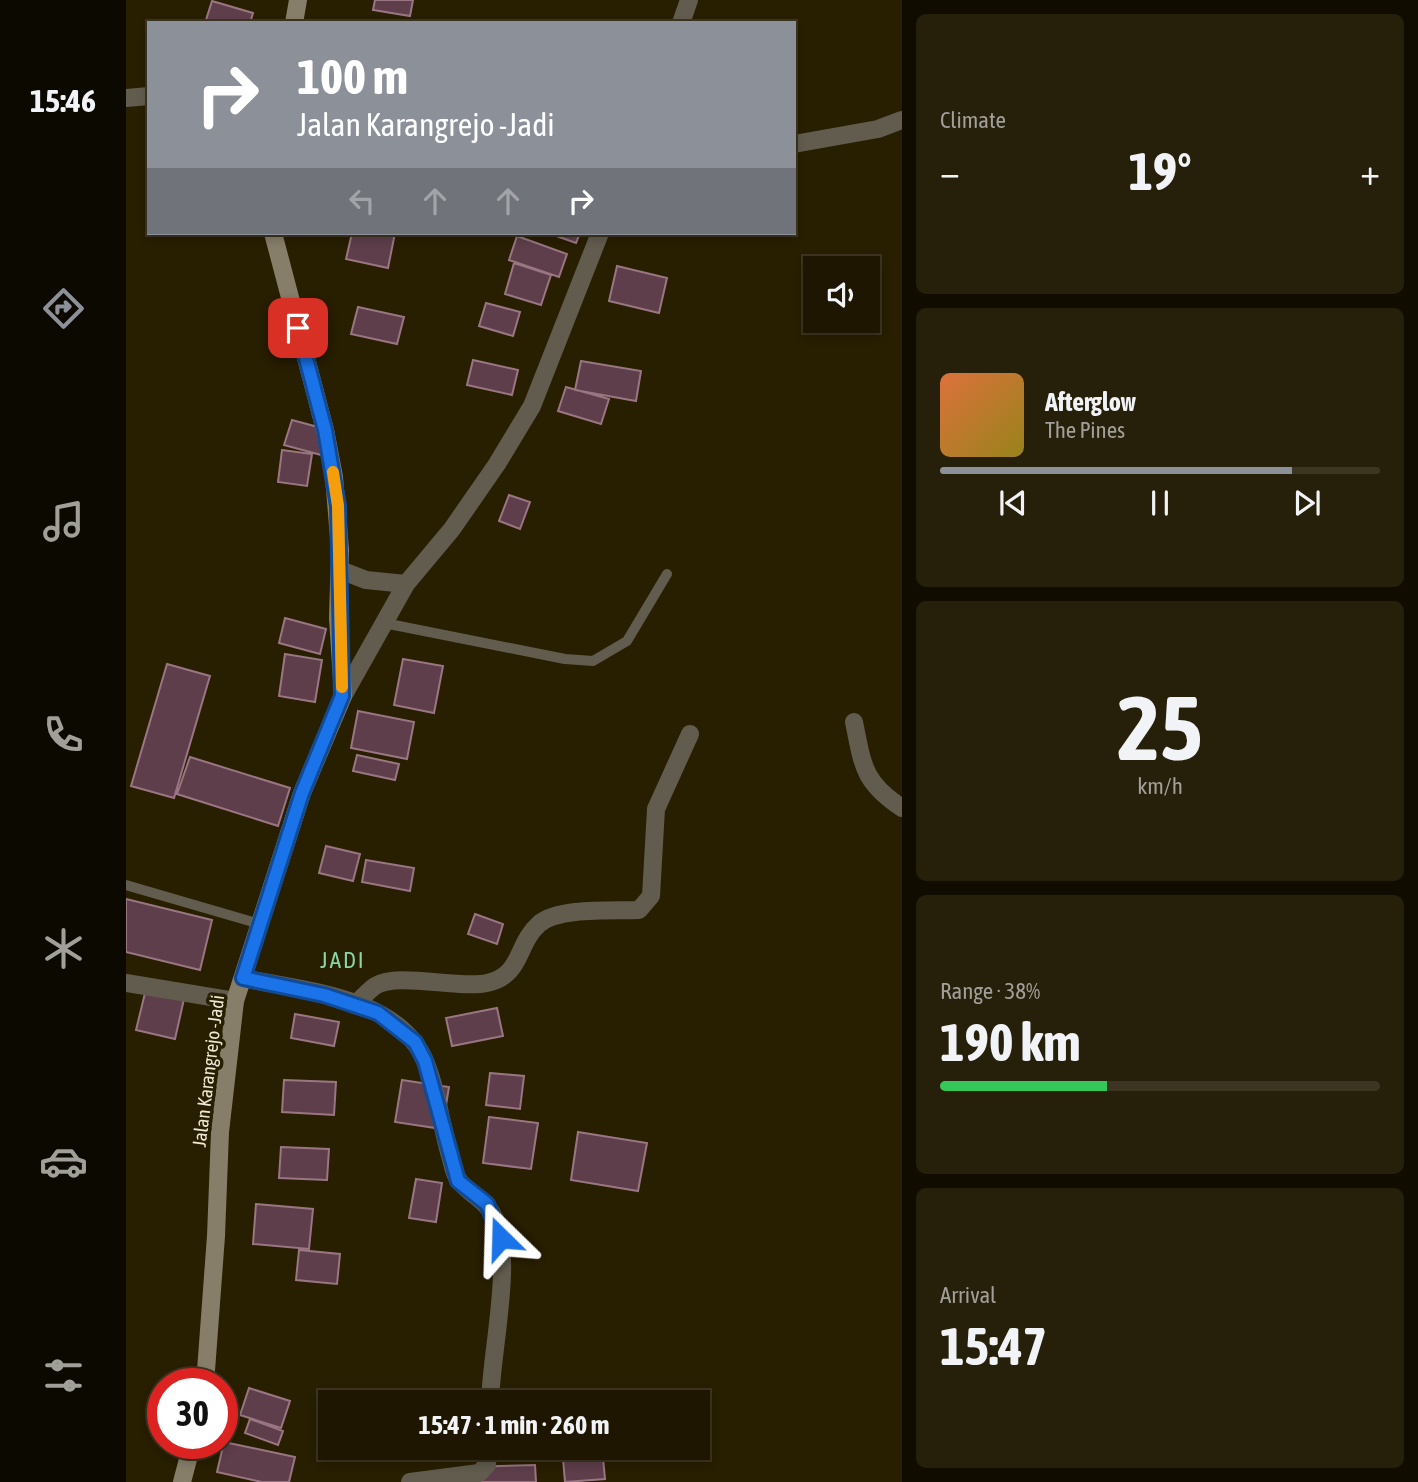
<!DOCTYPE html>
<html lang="en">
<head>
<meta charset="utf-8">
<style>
  :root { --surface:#1e1600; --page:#261f0a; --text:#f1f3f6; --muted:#a19f99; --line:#3c3522; --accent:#8c9099 }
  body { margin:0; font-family:"Asap Condensed",sans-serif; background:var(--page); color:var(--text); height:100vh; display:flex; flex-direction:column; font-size:26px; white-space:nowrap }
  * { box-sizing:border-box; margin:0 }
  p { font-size:23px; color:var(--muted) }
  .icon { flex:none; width:38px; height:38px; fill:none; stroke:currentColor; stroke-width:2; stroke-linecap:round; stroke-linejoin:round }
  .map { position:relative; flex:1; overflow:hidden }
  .sheet { display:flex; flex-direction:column; gap:14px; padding:14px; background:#100c00; width:516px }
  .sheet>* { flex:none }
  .guide { position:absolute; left:21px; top:21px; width:649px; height:214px; border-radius:0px; box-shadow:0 4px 10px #0003,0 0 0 2px var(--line); background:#8c9099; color:#fff; overflow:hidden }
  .buttons { position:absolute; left:677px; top:256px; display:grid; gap:14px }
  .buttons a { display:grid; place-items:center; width:77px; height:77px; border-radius:0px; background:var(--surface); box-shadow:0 4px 10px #0003,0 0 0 2px var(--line); font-size:35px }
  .speed { position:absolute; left:21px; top:1368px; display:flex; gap:14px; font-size:35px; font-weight:700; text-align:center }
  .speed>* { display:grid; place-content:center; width:91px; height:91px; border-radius:50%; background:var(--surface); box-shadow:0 4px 10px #0003,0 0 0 2px var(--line); line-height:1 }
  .speed .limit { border:10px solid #d22; background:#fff; color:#111 }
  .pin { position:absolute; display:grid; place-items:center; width:60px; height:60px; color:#fff; margin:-30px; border-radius:14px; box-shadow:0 4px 10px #0006 }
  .me { position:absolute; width:77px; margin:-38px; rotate:338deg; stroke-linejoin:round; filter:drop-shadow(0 0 5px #0008) }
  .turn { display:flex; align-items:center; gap:24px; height:147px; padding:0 35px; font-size:32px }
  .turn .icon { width:91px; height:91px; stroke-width:2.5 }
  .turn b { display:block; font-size:49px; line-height:60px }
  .lanes { display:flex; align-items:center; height:66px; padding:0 35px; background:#0003; justify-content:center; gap:35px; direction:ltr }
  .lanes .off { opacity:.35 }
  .big { font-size:52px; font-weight:700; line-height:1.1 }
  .sheet .widget { flex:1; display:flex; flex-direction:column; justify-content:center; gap:10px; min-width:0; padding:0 24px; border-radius:10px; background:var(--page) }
  .sheet .dial { align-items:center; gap:0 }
  .dial b { font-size:91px; line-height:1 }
  .song { display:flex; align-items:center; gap:21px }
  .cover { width:84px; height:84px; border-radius:10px; background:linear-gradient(135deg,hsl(20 70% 55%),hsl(50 70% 35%)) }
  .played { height:7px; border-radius:4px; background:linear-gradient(90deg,var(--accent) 80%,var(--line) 80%) }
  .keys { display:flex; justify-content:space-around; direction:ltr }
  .heat { display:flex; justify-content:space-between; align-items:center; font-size:38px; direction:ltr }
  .charge { height:10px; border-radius:5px; background:linear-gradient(90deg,#34c759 38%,var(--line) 0) }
  .trip { position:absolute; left:192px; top:1390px; width:392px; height:70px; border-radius:0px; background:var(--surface); box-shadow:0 4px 10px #0003,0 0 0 2px var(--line); font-weight:700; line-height:70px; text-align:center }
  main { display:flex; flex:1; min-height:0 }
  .menu { display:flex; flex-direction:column; width:126px; justify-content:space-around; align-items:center; background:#0c0900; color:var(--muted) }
  .menu .icon { width:49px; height:49px }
  .menu .active { color:var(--accent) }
  .menu b { font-size:32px; color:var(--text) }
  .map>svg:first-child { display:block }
  .building { fill:#5d3e4a; stroke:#9a7683; stroke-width:2 }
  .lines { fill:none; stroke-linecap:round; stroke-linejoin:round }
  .lane { stroke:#615c4e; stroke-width:10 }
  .street { stroke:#615c4e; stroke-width:18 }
  .secondary { stroke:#867e69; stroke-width:18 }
  .route-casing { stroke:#114b97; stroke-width:18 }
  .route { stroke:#1a73e8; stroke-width:12 }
  .slow { stroke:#f59e0b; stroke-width:12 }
  .labels { text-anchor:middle; stroke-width:7; stroke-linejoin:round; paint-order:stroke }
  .street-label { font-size:19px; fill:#eee8d6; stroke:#281e00 }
  .quarter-label { font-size:23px; letter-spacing:2px; fill:#88d5a8; stroke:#281e00 }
</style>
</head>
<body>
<main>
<nav class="menu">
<b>15:46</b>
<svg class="icon active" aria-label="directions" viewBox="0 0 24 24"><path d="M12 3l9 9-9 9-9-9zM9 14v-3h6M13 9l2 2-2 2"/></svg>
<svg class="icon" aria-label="music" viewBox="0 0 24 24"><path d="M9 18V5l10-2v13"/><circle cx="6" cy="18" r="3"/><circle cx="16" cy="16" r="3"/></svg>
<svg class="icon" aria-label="phone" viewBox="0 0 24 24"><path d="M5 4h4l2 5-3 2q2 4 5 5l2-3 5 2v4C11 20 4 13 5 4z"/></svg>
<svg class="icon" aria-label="climate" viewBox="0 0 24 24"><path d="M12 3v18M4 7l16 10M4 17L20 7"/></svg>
<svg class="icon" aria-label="car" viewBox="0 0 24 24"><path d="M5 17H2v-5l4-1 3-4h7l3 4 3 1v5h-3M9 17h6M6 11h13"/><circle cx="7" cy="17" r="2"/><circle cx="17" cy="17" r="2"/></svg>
<svg class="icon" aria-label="filters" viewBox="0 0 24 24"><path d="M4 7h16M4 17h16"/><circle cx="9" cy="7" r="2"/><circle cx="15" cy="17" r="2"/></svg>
</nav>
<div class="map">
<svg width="776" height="1482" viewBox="0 0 776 1482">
  <rect width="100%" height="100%" fill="#281e00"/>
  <!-- building -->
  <path class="building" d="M249 0H287L284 16 247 10Z
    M86 1 127 13 124 23H79Z
    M226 233H269L262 268 220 259Z
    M422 233H454L450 243Z
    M391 236 441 254 433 277 383 260Z
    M388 263 425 275 415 305 379 294Z
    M491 266 541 278 533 313 483 301Z
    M360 303 394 312 387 336 353 326Z
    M232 307 278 317 271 344 225 334Z
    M347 360 392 370 386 395 341 385Z
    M455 361 515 371 510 401 449 390Z
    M440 387 483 399 475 424 432 411Z
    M166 420 203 430 195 455 158 445Z
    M156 450 186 454 181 486 152 482Z
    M383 495 404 502 394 529 373 521Z
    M159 618 200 629 194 654 153 643Z
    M159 654 196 660 189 702 153 696Z
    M277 659 317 666 308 713 268 705Z
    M41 664 84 676 48 798 5 786Z
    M232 711 288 722 281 759 225 748Z
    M231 755 273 764 269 780 227 771Z
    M64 757 164 788 152 826 51 794Z
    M200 846 234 854 227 881 193 873Z
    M240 860 288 868 284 891 236 882Z
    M0 899 86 920 74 970 0 952Z
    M349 914 377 924 371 944 342 934Z
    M20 989 58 999 49 1039 10 1030Z
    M371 1008 377 1036 326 1046 320 1018Z
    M169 1014 213 1022 208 1046 165 1038Z
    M364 1073 398 1076 394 1109 360 1105Z
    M158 1080 210 1082 208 1115 156 1112Z
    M276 1080 323 1087 316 1129 269 1122Z
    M363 1117 412 1123 405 1169 357 1163Z
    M452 1132 521 1143 512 1191 445 1180Z
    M155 1147 203 1149 201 1180 153 1178Z
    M290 1179 316 1183 310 1222 283 1218Z
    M130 1204 187 1209 183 1249 127 1244Z
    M173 1250 214 1254 211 1284 170 1280Z
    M123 1388 164 1401 155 1428 114 1415Z
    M124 1419 157 1431 152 1445 119 1433Z
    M98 1442 169 1457 163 1482H136L91 1472Z
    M436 1447H476L479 1479 439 1482Z
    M409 1465 410 1482H339L338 1467Z"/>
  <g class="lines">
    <!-- lane -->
    <path class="lane" d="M258 623 439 659 467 661 501 641 541 574
      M0 885 134 924"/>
    <!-- street -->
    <path class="street" d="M555 23 563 0
      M0 98 23 96
      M668 144 752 129 776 120
      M214 570 240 580 280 584
      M217 696 280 584 326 529 371 464 406 406 474 233
      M728 722C737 766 737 782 776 808
      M117 978C176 991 272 996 299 1061 312 1091 315 1127 325 1159 327 1167 329 1177 335 1183 346 1196 361 1201 368 1217 388 1257 365 1353 364 1402
      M0 983 109 1001
      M229 1005C235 999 242 991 249 986 271 972 332 989 361 983 397 975 390 944 413 924 432 907 487 911 513 910L525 896 530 809 564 734
      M284 1482 353 1473 361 1465 362 1447"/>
    <!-- secondary -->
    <path class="secondary" d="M168 23 172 0
      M79 1384 90 1236 94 1132 109 1001 176 793 217 696 212 618 214 550 208 477 199 430 147 233
      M56 1482 66 1444"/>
  </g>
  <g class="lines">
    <!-- route casing -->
    <g class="route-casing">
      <path id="route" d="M172 328 199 430 212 506 216 696 176 793 117 978 198 995 252 1013 289 1042 299 1061 332 1181 361 1204 375 1238"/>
    </g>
    <!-- route -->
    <use href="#route" class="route"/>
    <!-- slow -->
    <path class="slow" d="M207 472 212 506 216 687"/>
  </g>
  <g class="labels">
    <!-- street labels -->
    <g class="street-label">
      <text transform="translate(82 1071) rotate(-83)" y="7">Jalan Karangrejo -Jadi</text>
    </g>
    <!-- quarter labels -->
    <g class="quarter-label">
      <text x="217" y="968">JADI</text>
    </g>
  </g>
</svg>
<div class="buttons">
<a><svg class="icon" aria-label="sound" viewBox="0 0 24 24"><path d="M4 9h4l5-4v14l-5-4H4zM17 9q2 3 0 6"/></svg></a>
</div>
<div class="speed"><div class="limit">30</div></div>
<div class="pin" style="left:172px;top:328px;background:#d93025"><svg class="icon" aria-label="arrive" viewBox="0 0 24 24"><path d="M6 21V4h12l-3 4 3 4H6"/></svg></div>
<svg class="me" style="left:375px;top:1238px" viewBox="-20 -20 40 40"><path d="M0-17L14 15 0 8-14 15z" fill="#1a73e8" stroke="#fff" stroke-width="4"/></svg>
<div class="trip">15:47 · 1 min · 260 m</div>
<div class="guide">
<div class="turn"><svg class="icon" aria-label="right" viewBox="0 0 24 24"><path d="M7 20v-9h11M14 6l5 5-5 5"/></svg><div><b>100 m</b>Jalan Karangrejo -Jadi</div></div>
<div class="lanes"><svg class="icon off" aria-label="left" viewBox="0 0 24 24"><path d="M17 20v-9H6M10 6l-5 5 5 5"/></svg><svg class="icon off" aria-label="ahead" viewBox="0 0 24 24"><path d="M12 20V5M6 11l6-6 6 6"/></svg><svg class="icon off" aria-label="ahead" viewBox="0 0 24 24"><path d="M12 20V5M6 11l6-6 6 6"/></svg><svg class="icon" aria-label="right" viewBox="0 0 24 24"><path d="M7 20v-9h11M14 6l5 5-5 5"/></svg></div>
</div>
</div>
<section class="sheet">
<div class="widget"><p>Climate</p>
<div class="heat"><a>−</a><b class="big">19°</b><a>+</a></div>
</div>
<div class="widget">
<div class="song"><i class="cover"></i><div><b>Afterglow</b><p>The Pines</p></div></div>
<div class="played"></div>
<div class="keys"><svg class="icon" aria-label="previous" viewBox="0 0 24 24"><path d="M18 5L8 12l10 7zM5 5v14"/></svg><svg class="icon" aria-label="pause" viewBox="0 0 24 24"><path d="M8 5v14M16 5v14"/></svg><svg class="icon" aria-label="next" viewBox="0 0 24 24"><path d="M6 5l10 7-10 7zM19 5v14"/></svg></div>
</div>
<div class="widget dial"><b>25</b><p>km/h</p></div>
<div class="widget"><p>Range · 38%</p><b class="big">190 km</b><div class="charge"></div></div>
<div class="widget"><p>Arrival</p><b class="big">15:47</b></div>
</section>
</main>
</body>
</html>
